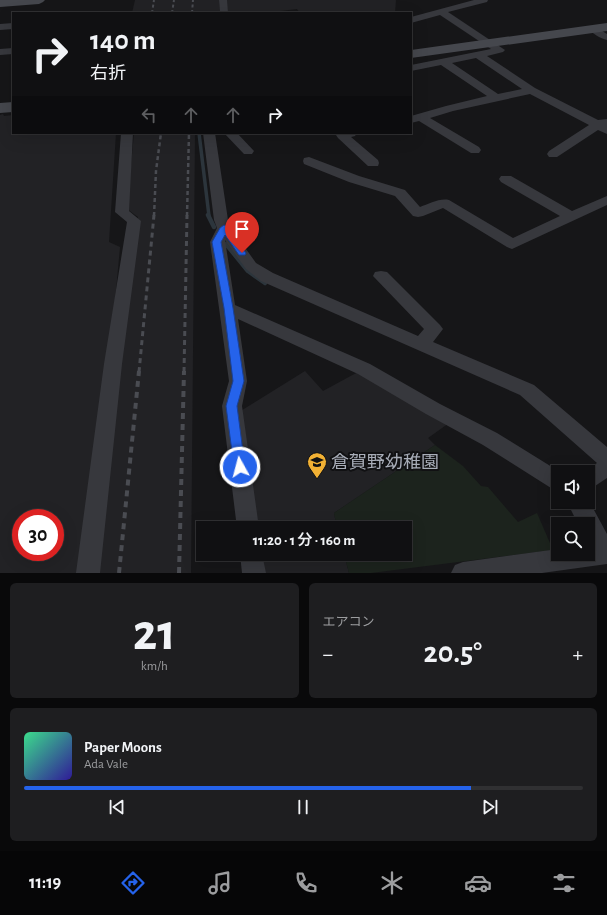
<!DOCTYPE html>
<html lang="ja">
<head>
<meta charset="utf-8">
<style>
  :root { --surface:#101012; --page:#1e1e20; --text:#f1f3f6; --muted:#9c9d9f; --line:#303032; --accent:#2563eb }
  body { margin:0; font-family:"Alegreya Sans","Noto Sans JP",sans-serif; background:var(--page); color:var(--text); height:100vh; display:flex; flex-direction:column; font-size:15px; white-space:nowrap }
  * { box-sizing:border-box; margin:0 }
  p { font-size:13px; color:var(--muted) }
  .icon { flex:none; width:22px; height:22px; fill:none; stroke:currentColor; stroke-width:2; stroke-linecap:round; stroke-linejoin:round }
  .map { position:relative; height:573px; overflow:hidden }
  .panel { display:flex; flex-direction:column; gap:10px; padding:10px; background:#09090a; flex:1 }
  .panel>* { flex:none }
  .top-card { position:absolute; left:12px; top:12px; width:400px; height:122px; border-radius:0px; box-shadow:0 4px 16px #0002,0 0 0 1px var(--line); background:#101012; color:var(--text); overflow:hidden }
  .controls { position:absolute; left:551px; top:465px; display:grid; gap:8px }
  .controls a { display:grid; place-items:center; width:44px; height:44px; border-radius:0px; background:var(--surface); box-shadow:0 4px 16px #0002,0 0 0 1px var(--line); font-size:20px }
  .speed { position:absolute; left:12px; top:509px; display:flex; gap:8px; font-size:20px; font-weight:700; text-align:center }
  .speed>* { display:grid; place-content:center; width:52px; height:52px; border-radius:50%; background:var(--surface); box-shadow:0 4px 16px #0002,0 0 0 1px var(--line); line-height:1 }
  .speed .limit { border:6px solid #d22; background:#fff; color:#111 }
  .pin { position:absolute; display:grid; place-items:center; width:34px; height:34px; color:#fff; margin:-41px -17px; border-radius:50% 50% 50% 0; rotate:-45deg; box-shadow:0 0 4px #0007 }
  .pin .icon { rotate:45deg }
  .me { position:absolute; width:44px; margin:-22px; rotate:353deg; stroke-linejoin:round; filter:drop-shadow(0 0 3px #0008) }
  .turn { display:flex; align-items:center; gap:14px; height:84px; padding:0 12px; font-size:18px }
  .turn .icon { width:52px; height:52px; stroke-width:2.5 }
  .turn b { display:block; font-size:28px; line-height:34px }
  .lanes { display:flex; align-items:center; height:38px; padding:0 12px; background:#0003; justify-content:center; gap:20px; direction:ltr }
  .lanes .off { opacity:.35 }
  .big { font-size:30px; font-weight:600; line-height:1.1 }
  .panel .card { flex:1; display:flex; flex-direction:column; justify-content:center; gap:6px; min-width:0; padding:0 14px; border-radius:6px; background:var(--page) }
  .panel .dial { align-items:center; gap:0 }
  .dial b { font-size:52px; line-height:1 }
  .song { display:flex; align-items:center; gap:12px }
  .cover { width:48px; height:48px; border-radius:6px; background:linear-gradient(135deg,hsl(150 70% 55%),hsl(250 70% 35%)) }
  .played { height:4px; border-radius:2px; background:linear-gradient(90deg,var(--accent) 80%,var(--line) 80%) }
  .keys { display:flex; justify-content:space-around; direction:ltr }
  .heat { display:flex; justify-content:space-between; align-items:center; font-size:22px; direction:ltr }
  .panel .tiles { flex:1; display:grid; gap:10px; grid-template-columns:1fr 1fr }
  .card:last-child { grid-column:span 2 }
  .trip { position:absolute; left:196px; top:521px; width:216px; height:40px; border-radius:0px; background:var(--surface); box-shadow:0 4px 16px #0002,0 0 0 1px var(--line); font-weight:600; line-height:40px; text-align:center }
  .tabs { display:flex; height:64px; justify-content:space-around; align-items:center; background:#060607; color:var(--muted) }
  .tabs .icon { width:28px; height:28px }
  .tabs .selected { color:var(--accent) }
  .tabs b { font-size:18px; color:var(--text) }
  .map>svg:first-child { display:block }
  .built { fill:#222225; fill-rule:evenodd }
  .green { fill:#1c231d }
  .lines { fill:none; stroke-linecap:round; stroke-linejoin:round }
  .stream-far1 { stroke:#2c353c; stroke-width:3.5 }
  .stream { stroke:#2c353c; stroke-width:4.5 }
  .street { fill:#37383d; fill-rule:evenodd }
  .secondary { fill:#45474d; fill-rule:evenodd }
  .rail-far3 { stroke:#4a4c52; stroke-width:2; stroke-dasharray:3 2.5; stroke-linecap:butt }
  .rail-far2 { stroke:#4a4c52; stroke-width:2.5; stroke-dasharray:4 3; stroke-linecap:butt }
  .rail-far1 { stroke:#4a4c52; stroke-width:3; stroke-dasharray:5 4; stroke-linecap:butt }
  .rail { stroke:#4a4c52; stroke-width:4; stroke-dasharray:6 5; stroke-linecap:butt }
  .route { fill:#2563eb; stroke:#184099 }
  .labels { text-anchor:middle; stroke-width:4; stroke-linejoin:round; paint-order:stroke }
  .near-poi-label { font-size:18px; fill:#a8adb8; stroke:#111113; text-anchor:start }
</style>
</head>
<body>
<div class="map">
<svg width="607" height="573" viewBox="0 0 607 573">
  <rect width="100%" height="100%" fill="#161618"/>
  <!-- built -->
  <path class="built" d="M135 0H219L220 13H132Z
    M226 0H396L395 13H300L297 9 263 13H227Z
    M3 114 4 116 13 115V133H116L109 242 120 247 109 367 84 573H0V115ZM21 518H55V552H21Z
    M134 133H195L191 573H95L138 217 127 209Z
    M305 371 323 391 358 372 449 423 428 438 435 445 334 513 337 528H256L239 412Z
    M260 554H344L349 573H263Z"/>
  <!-- green -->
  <path class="green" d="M435 445 463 466 481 486 488 487 518 522 537 513 553 550 371 573H349L344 554H405V528H337L334 513Z"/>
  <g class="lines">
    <!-- stream-far1 -->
    <path class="stream-far1" d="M199 133 209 216"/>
    <!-- stream -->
    <path class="stream" d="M208 215 214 227
      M226 244 248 271 265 283"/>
    <!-- street -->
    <path class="street" d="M219 0H227L228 13H220Z
      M474 0H488L487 2 448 12 505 50 503 52 487 56 535 88 598 120 607 119V134L598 130 557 157H549L547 154 549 151 589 125 530 94 453 111 430 118 479 147 481 150 479 153H471L419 121 411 123V116L446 106 487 96 441 65 411 71V65L491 49 440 15 411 23V17ZM476 58 522 89 498 94 452 63Z
      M13 23V29L0 30V24Z
      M594 26 607 34V40C600 38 594 35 589 29L591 27Z
      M13 48V54L0 55V49Z
      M121 133H133L129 211 141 221 122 364 100 573H76L104 364 127 222 115 212Z
      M203 133H215L228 220 231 228 256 263 273 273 418 336 424 329 373 276 375 272 381 271 387 272 440 325 443 329 433 342 534 385 607 447V478L595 486 588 489V472H583L597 463 520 395 261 281 246 269 225 240 235 305 370 364 440 404 497 433 560 472H558V491L551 488 483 445 426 414 358 374 238 319 247 381 242 406 259 528H237L222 406 229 381 210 242 217 228 214 220Z
      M224 133H237L254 151 252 154H244Z
      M337 133H357L355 136 351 137 378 160 379 163 378 166H368L338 138 336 135Z
      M309 157 359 176 405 190 420 207C429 204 439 198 449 200L513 238 560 216 501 182 499 179 501 176H511L572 211 607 196V205L512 249 507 247 443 208 423 216 418 217 413 216 395 196 349 182 304 164 303 161 304 158Z
      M588 499 607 534V564L542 573H451L455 565 463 562 558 549V554H588V524H578L567 502H588Z
      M240 554H262L266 573H242Z"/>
    <!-- secondary -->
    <path class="secondary" d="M0 0H45L43 2 39 4 0 7Z
      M607 23V31L411 58V50Z
      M13 102V112L0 113V103Z"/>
    <!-- rail-far3 -->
    <path class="rail-far3" d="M152 13 154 0
      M172 13 174 0
      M192 13 193 0"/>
    <!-- rail-far2 -->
    <path class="rail-far2" d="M154 216 156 171 161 133
      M187 216 189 133"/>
    <!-- rail-far1 -->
    <path class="rail-far1" d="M139 372 154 215
      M184 372 187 215"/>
    <!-- rail -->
    <path class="rail" d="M119 573 139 371
      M179 573 184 371"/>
  </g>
  <!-- route -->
  <path class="route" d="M224 225 227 226 246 253 245 255H239L225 235 221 242 233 308 244 381 237 406 245 467 244 471 240 472 235 471 234 467 226 406 233 381 224 308 212 242 220 228Z"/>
  <!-- icons -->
  <defs>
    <g id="school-pin" transform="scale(1)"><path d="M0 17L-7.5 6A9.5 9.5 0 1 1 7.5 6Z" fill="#f2b134" stroke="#111113"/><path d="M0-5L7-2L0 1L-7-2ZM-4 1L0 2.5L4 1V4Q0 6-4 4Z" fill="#111"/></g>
  </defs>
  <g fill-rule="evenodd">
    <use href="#school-pin" x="317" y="462"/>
  </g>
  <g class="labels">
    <!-- near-poi labels -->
    <g class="near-poi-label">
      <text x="331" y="468">倉賀野幼稚園</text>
    </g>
  </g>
</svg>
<div class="controls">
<a><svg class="icon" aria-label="sound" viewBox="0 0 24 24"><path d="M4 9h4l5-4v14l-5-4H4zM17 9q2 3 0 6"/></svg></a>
<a><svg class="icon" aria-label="search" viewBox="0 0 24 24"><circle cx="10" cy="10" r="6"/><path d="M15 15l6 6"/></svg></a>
</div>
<div class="speed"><div class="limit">30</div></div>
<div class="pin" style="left:242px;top:253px;background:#d93025"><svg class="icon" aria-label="arrive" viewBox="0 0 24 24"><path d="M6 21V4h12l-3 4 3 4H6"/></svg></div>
<svg class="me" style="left:240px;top:467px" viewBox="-20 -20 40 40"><circle r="17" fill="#2563eb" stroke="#fff" stroke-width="3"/><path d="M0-11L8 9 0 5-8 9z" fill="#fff"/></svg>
<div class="trip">11:20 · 1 分 · 160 m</div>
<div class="top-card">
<div class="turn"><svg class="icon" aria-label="right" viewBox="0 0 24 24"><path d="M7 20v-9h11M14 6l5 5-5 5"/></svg><div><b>140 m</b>右折</div></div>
<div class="lanes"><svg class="icon off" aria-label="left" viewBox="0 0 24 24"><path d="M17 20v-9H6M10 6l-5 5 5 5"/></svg><svg class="icon off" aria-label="ahead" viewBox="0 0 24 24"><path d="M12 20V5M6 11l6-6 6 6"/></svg><svg class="icon off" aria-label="ahead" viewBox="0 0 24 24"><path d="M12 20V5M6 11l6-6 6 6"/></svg><svg class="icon" aria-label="right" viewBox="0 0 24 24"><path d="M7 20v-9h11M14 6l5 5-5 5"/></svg></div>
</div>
</div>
<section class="panel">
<div class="tiles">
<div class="card dial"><b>21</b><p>km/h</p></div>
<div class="card"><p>エアコン</p>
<div class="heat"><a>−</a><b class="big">20.5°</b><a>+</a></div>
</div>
<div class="card">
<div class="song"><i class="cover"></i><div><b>Paper Moons</b><p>Ada Vale</p></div></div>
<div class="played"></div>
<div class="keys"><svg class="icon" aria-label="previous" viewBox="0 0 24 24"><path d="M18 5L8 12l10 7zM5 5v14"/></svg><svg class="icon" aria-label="pause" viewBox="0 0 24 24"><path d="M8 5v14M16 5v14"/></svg><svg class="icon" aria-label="next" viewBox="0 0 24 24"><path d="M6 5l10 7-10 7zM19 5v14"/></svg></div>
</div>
</div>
</section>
<nav class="tabs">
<b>11:19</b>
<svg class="icon selected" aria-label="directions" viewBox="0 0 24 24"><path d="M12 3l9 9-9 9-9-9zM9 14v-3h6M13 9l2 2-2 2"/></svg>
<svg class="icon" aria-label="music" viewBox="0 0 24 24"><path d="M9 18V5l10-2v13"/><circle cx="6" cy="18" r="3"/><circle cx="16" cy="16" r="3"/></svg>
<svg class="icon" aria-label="phone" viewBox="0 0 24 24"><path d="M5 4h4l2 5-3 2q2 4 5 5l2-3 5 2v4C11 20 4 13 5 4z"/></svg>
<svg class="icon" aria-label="climate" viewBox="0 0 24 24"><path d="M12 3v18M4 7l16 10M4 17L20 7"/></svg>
<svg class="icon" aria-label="car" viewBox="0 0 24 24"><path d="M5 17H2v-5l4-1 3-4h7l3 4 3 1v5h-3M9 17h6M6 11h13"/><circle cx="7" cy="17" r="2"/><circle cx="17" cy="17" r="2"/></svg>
<svg class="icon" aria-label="filters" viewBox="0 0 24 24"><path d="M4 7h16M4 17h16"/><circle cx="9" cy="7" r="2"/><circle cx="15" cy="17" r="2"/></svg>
</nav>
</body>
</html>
